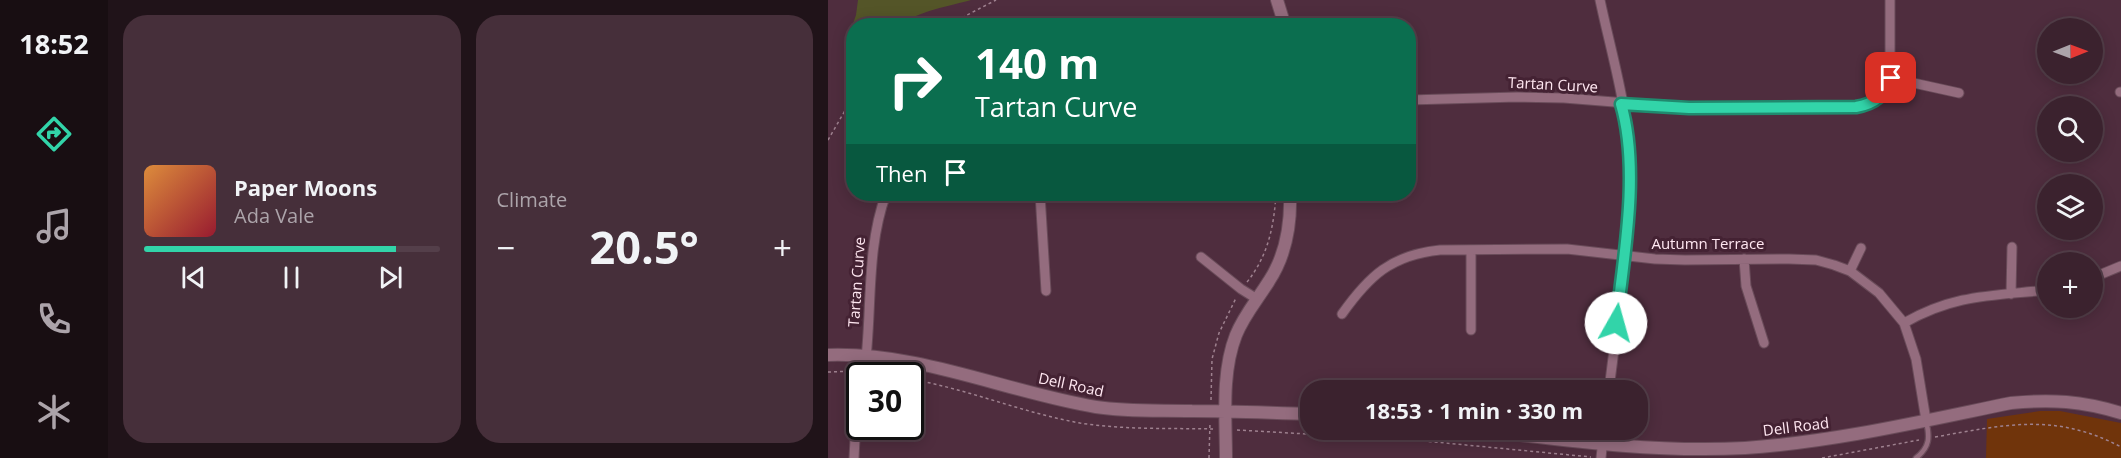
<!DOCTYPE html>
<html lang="en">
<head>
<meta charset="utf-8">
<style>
  :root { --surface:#3b222e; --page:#462f3a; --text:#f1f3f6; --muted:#aca4aa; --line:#543f4a; --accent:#32d4a9 }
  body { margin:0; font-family:"Open Sans",sans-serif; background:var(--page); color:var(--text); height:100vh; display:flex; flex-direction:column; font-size:22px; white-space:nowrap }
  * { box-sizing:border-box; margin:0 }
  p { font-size:20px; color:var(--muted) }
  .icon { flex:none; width:33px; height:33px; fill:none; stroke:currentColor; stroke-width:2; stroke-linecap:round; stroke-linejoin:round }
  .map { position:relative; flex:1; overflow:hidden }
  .details { display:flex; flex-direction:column; gap:15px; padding:15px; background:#201319; width:720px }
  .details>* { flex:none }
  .top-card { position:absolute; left:18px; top:18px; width:570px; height:183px; border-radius:24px; box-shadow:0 3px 15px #0003,0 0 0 2px var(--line); background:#0b6e4f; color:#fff; overflow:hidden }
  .needle { width:39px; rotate:89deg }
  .tools { position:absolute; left:1209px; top:18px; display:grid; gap:12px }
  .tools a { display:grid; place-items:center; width:66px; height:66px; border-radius:50%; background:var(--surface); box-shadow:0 3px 15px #0003,0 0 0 2px var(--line); font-size:30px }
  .speed { position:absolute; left:18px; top:362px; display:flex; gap:12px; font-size:30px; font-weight:700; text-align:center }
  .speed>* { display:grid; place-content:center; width:78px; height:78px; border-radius:50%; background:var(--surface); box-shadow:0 3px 15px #0003,0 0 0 2px var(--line); line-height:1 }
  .speed .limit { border:3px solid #111; border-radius:9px; background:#fff; color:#111 }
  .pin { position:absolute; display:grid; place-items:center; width:51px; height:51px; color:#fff; margin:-26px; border-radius:12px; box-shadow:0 3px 9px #0006 }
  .me { position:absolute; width:66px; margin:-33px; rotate:7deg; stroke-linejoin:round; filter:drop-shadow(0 0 4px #0008) }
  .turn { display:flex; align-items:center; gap:21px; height:126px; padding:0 30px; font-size:27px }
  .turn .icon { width:78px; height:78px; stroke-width:2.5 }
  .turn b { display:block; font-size:42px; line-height:51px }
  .then { display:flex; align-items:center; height:57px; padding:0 30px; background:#0003; gap:12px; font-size:22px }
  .big { font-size:45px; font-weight:700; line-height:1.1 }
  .details .tile { flex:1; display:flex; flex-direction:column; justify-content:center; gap:9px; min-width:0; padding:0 21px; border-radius:24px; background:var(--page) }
  .song { display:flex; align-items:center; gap:18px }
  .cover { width:72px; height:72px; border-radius:9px; background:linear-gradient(135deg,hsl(30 70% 55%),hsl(350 70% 35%)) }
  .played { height:6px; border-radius:3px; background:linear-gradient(90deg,var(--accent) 85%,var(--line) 85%) }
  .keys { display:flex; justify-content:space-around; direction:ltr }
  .heat { display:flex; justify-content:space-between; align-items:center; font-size:33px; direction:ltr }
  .details .tiles { flex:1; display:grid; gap:15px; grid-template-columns:repeat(2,1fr) }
  .trip { position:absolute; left:472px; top:380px; width:348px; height:60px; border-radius:24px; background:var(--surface); box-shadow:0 3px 15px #0003,0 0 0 2px var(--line); font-weight:700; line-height:60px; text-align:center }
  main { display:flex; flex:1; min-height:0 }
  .tab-bar { display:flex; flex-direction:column; width:108px; justify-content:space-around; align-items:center; background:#180e12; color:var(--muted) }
  .tab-bar .icon { width:42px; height:42px }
  .tab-bar .current { color:var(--accent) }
  .tab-bar b { font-size:27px; color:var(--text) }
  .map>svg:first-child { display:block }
  .green { fill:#70340b }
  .water { fill:#545528 }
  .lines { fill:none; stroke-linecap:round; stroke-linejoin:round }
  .service-casing { stroke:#694b59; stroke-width:7 }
  .minor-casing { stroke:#694b59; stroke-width:11 }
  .tertiary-casing { stroke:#694b59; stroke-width:14 }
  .path { stroke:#9e818f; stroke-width:1.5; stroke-dasharray:3 3; stroke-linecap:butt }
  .service { stroke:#946c7e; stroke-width:4.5 }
  .minor { stroke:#946c7e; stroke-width:9 }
  .tertiary { stroke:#946c7e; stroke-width:12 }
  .route-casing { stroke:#208a6e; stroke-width:15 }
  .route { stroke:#32d4a9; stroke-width:10 }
  .labels { text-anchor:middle; stroke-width:6; stroke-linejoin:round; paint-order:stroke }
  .street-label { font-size:15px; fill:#ffe7f1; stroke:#423 }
</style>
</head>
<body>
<main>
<nav class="tab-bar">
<b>18:52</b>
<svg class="icon current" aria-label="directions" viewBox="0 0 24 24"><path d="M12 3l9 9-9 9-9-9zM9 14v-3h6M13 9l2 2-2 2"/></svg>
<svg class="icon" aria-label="music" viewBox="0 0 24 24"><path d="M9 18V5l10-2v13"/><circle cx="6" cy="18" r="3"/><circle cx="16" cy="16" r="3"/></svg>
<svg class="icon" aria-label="phone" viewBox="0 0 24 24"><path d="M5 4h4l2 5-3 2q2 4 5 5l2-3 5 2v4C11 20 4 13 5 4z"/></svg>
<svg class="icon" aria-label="climate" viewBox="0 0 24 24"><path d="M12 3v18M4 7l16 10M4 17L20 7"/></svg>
</nav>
<section class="details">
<div class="tiles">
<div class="tile">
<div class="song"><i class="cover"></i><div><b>Paper Moons</b><p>Ada Vale</p></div></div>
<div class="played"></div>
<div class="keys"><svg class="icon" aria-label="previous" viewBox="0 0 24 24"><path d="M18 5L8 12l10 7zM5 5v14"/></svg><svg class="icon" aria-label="pause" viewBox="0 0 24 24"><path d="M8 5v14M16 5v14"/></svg><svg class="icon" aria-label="next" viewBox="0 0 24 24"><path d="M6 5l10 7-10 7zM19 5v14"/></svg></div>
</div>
<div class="tile"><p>Climate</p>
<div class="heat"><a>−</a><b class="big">20.5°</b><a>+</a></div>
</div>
</div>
</section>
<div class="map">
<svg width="1293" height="458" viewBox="0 0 1293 458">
  <rect width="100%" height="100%" fill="#4f2d3e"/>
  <!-- green -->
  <path class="green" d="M1212 411H1232L1293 423V458H1158L1159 419Z"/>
  <!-- water -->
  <path class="water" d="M30 0H143C126 5 85 12 75 25L26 26 25 52 18 44 28 15Z"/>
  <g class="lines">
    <!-- service casing -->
    <g class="service-casing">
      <path id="service" d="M1088 458C1102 447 1102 437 1098 421"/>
    </g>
    <!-- minor casing -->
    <g class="minor-casing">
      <path id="minor" d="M772 0C783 52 799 104 801 157 804 235 790 313 781 390
        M1063 78 1131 93
        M1292 92H1293
        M580 100 690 97 736 98 861 108 1028 107C1045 104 1055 96 1062 81V0
        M212 194 218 291
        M643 250V330
        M373 257 413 289 429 299
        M916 259 918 286 936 343
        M1022 271 1033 248
        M1264 278 1293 266
        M1183 294 1184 247
        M514 314C541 276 563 255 612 250L739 249 827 259 857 260 961 259 988 260 1006 265 1022 271 1051 293 1076 323 1088 359 1098 420
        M1076 323C1127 294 1164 296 1220 290
        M36 375C45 315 37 251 58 194
        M26 458 28 420 32 402
        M773 458 776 429"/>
    </g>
    <!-- tertiary casing -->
    <g class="tertiary-casing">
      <path id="tertiary" d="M449 0 457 26
        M0 355C93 352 178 392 268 407 300 412 333 410 364 411 404 411 443 413 483 414
        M644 429C735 440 825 453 917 448 1006 442 1095 421 1183 403 1223 399 1254 401 1293 413
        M398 458C398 419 393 373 408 335 416 315 430 299 441 281 458 255 463 224 462 194"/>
    </g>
    <!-- path -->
    <path class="path" d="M118 26 168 0
      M0 140 26 95
      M419 282C440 256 446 226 448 194
      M0 372 26 371
      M46 372 63 375
      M82 379C140 389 195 413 252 423 297 430 342 428 386 429
      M383 400 384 359 391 333 408 298
      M409 430 586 440 763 457
      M1107 437C1176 425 1227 412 1293 447
      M381 458 382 422
      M994 458 1091 440"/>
    <!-- service -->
    <use href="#service" class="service"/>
    <!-- minor -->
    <use href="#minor" class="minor"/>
    <!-- tertiary -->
    <use href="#tertiary" class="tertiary"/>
  </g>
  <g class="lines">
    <!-- route casing -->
    <g class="route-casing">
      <path id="route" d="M788 323C796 257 812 169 793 104L861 108 1028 107C1046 104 1058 95 1063 78"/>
    </g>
    <!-- route -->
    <use href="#route" class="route"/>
  </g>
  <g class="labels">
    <!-- street labels -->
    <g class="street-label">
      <text transform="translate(725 85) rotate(3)" y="5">Tartan Curve</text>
      <text x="880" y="249">Autumn Terrace</text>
      <text transform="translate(29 282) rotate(-86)" y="5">Tartan Curve</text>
      <text transform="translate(243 385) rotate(12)" y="5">Dell Road</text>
      <text transform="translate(968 427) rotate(-7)" y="5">Dell Road</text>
    </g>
  </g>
</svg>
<div class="tools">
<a><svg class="needle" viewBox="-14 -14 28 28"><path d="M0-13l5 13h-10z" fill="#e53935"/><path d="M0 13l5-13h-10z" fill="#aca4aa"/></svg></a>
<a><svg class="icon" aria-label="search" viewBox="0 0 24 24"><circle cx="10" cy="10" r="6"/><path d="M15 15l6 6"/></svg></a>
<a><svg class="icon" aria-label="layers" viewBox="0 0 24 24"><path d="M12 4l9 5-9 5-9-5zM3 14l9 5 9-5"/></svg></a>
<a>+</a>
</div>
<div class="speed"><div class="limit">30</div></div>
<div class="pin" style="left:1063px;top:78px;background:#d93025"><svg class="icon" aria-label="arrive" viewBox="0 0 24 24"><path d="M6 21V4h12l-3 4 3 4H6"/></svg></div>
<svg class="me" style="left:788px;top:323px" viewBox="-20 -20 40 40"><circle r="19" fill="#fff"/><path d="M0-13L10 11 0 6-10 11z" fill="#32d4a9"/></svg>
<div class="trip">18:53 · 1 min · 330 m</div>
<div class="top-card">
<div class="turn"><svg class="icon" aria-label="right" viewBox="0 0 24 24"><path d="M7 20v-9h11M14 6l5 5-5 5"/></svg><div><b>140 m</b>Tartan Curve</div></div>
<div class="then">Then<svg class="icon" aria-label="arrive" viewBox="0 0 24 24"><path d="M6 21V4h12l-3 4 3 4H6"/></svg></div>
</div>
</div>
</main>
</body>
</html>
